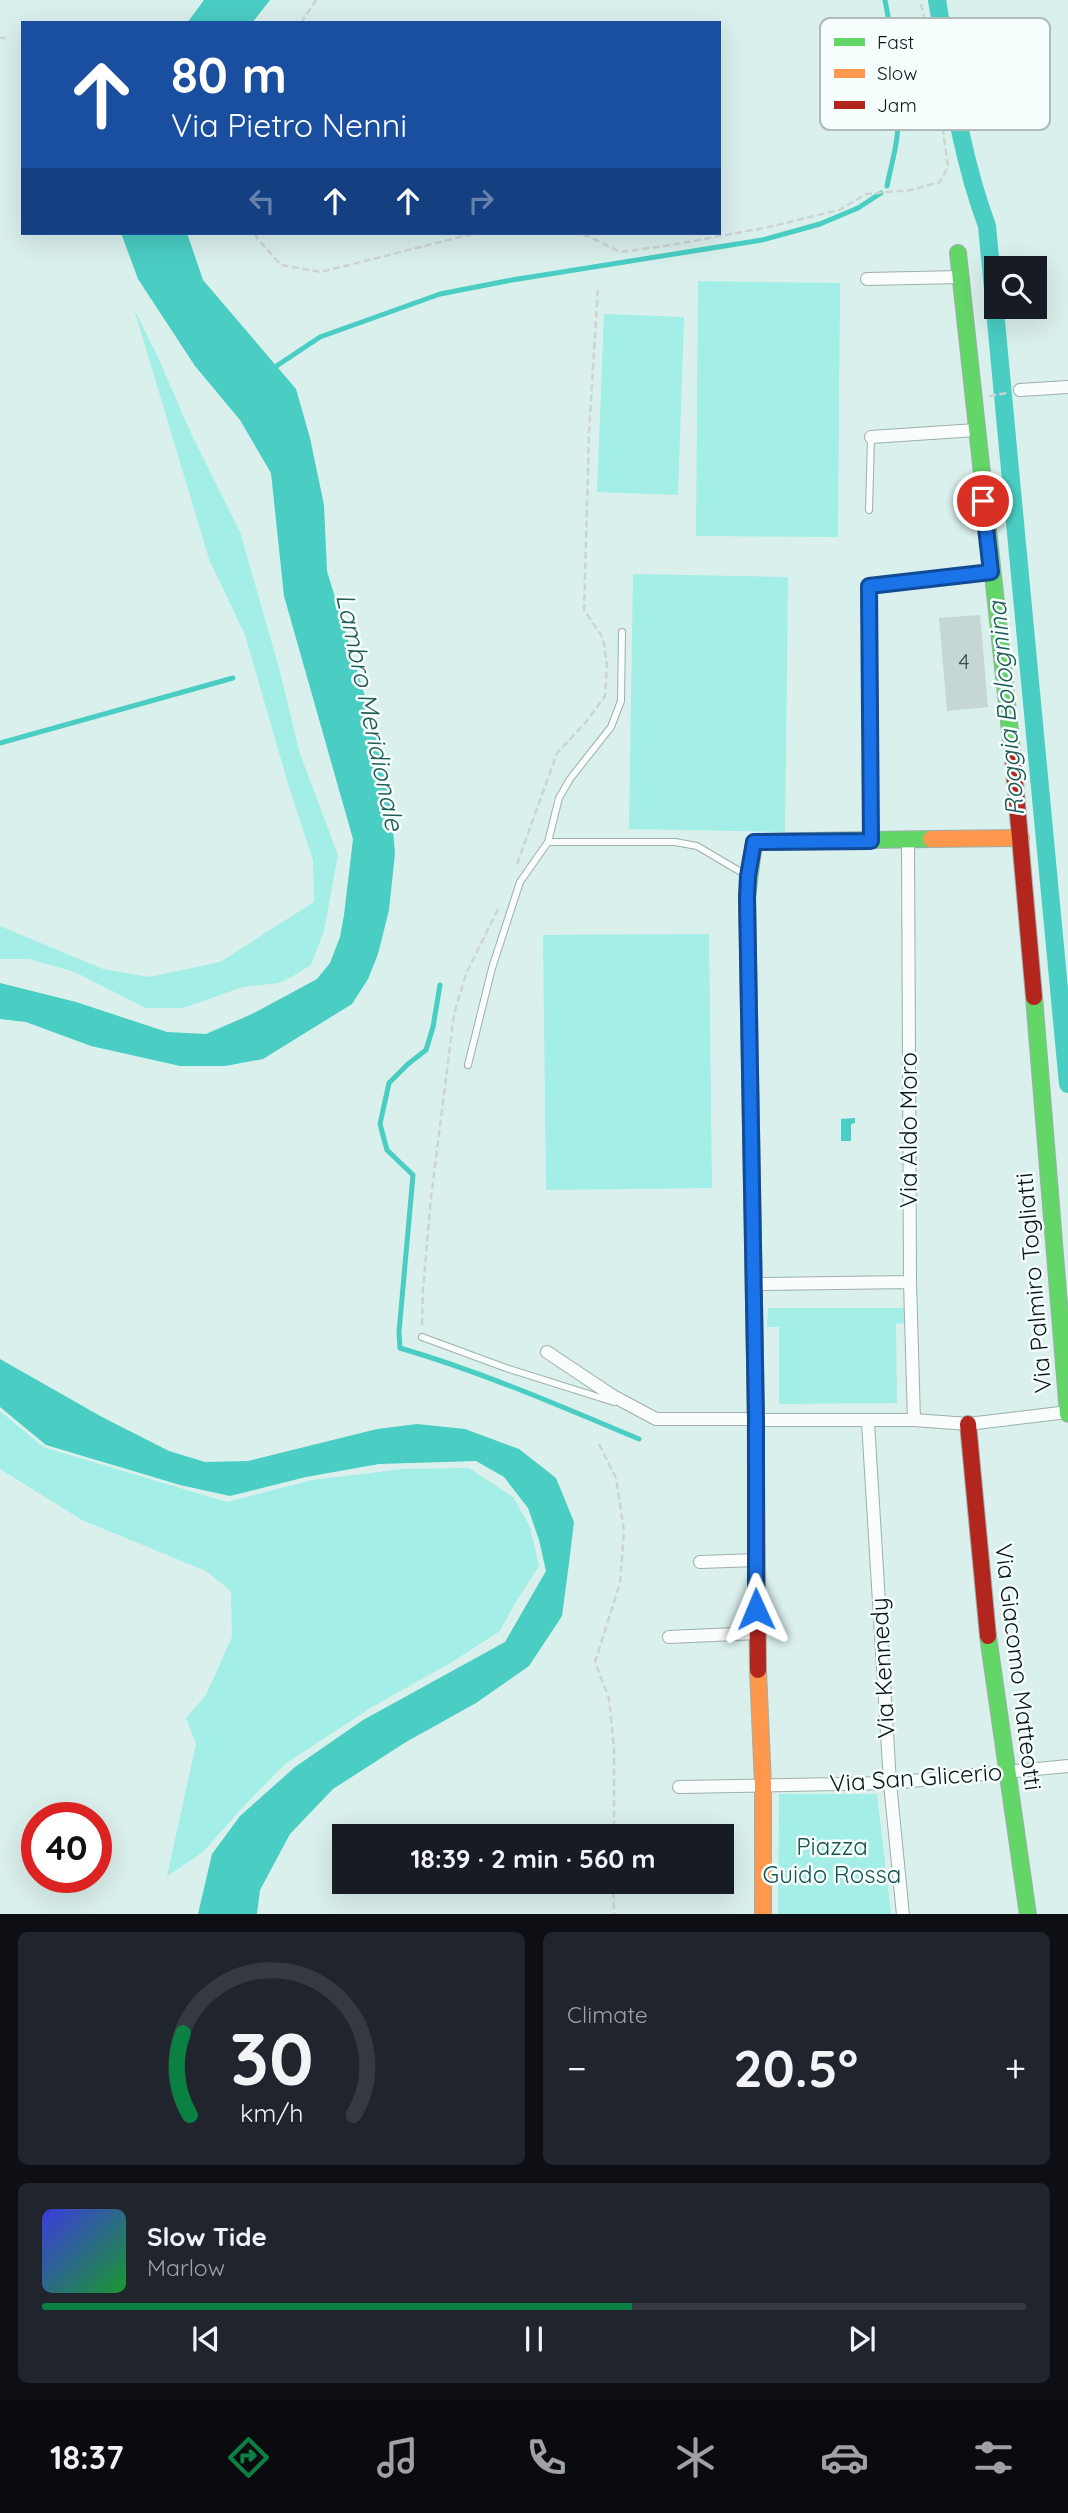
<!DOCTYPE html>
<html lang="en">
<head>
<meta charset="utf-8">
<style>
  :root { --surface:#171b24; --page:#20242c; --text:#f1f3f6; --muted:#9ea1a6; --line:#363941; --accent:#0b8043 }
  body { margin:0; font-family:Quicksand,sans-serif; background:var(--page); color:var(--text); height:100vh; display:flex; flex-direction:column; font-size:26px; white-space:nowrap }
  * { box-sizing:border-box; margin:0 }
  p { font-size:23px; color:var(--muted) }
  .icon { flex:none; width:38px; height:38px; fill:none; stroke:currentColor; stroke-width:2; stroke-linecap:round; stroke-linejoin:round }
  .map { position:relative; height:1914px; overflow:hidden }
  .panel { display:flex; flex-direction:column; gap:18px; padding:18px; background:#0d0f14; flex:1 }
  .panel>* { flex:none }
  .top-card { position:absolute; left:21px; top:21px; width:700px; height:214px; border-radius:0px; box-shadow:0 7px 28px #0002; background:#1a4fa0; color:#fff; overflow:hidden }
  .tools { position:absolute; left:984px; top:256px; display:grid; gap:14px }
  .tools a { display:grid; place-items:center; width:63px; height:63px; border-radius:0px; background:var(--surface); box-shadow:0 7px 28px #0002; font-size:35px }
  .speed { position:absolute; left:21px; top:1802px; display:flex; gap:14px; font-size:35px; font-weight:700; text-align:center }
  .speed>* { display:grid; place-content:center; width:91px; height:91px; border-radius:50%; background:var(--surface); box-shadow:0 7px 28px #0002; line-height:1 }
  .speed .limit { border:10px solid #d22; background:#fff; color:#111 }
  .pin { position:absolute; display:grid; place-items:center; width:60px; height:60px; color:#fff; margin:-30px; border:4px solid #fff; border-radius:50%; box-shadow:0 2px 7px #0007 }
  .me { position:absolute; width:77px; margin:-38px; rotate:359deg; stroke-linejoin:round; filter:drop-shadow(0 0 5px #0008) }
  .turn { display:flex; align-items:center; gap:24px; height:147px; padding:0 35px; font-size:32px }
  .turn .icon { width:91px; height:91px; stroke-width:2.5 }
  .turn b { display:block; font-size:49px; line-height:60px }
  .lanes { display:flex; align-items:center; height:66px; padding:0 35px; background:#0003; justify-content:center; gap:35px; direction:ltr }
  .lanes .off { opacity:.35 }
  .big { font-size:52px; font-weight:700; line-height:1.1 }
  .panel .widget { flex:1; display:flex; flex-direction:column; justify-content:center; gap:10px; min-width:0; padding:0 24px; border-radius:10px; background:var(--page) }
  .panel .dial { align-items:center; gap:0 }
  .dial svg { height:182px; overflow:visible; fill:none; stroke:var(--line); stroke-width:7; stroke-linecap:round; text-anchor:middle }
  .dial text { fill:var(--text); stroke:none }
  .song { display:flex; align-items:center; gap:21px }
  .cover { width:84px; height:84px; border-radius:10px; background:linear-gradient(135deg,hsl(240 70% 55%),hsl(130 70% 35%)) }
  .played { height:7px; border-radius:4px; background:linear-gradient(90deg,var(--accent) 60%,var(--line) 60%) }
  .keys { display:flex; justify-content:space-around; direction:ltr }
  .heat { display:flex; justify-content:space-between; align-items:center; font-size:38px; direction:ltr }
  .panel .tiles { flex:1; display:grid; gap:18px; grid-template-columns:1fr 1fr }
  .widget:last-child { grid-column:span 2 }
  .trip { position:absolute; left:332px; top:1824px; width:402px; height:70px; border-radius:0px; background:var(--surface); box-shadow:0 7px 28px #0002; font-weight:700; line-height:70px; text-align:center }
  .dock { display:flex; height:112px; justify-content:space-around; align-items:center; background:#090b0e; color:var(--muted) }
  .dock .icon { width:49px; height:49px }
  .dock .on { color:var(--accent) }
  .dock b { font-size:32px; color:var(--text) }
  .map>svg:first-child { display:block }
  .green { fill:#a3eee6 }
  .water { fill:#4acdc3 }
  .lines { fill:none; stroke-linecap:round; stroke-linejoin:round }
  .stream { stroke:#4acdc3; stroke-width:5 }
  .canal { stroke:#4acdc3; stroke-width:18 }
  .building { fill:#c5d6d4 }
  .lane-casing { stroke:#9eafac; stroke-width:8 }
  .street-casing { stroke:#9eafac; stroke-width:14 }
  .fast-casing { stroke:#9eafac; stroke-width:18 }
  .slow-casing { stroke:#9eafac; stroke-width:18 }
  .jam-casing { stroke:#9eafac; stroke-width:18 }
  .path { stroke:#ced4d4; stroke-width:2.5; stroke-dasharray:7 3.5; stroke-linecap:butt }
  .lane { stroke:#f9fdfc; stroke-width:6 }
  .street { stroke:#f9fdfc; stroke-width:12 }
  .fast { stroke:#63d668; stroke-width:16 }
  .slow { stroke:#ff974d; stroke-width:16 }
  .jam { stroke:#b3261e; stroke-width:16 }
  .route-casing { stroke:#114b97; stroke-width:18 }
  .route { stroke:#1a73e8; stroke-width:12 }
  .labels { text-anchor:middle; stroke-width:5; stroke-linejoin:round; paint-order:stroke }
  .number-label { font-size:21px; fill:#384846 }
  .street-label { font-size:24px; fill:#091816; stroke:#f7fffe }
  .park-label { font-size:24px; fill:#17544f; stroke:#f7fffe }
  .water-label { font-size:26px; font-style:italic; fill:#205c56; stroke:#f7fffe }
  .key { fill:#f7fffe; stroke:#b0bab8; stroke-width:2 }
  .key-label { font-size:19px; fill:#091816 }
</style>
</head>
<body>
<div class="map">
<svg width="1068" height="1915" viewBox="0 0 1068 1915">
  <rect width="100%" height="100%" fill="#daf0ed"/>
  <!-- green -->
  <path class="green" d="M698 281 840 283 838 537 696 536Z
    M134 309 157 355 189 429 240 532 279 668 300 754 338 855 324 931 311 965 293 976 279 983 243 987 183 1008H146L75 972 29 959H0V926L103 969 149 977 220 962 314 902 313 860 289 787 245 635 209 559Z
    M604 314 684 317 678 495 597 492Z
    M633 574 788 577 785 832 629 829Z
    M709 934 712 1188 546 1190 543 935Z
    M768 1308H905V1323L896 1324 897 1403 779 1404V1327H767Z
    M0 1411 43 1447 227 1502 312 1480 403 1469 469 1468 513 1497 530 1527 539 1566 515 1603 500 1631 452 1662 372 1707 285 1764 242 1808 203 1852 167 1876 196 1744 186 1718 206 1695 232 1637 231 1591 206 1571 82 1520 0 1469Z
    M779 1794H877L891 1914H778Z"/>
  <!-- water -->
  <path class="water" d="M204 0H270L252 23H187Z
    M121 233H187L203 280 296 389 310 438 324 505 327 571 377 736 390 796 395 853 389 910 378 954 368 979 352 1004 263 1059 225 1066H180L91 1046 26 1022 0 1019V983L76 1002 167 1032 206 1034 252 1014 317 979 330 963 340 937 344 915 353 839 284 596 271 473 240 420 195 366 138 279Z
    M855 1118V1123L851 1124V1141H841V1119Z
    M0 1359 102 1417 169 1451 205 1462 248 1461 377 1429 417 1424 465 1429 519 1449 556 1478 574 1522 569 1563 562 1616 529 1666 476 1703 406 1742 333 1789 290 1834 260 1890 257 1914H198L212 1854 240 1816 295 1767 363 1720 505 1642 546 1571 539 1540 528 1508 504 1477 476 1461 379 1464 306 1477 230 1496 180 1485 46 1445 0 1407Z"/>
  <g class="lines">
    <!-- stream -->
    <path class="stream" d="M885 0C893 43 903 93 897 137 895 154 890 170 887 186
      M272 369 320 337 440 294 512 280 762 240 820 224 858 208 881 193
      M0 743 233 678
      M440 985 433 1027 426 1050 408 1064 389 1083 380 1124 387 1150 413 1175 399 1332 400 1348C482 1372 560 1406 639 1439"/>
    <!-- canal -->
    <path class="canal" d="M937 0C950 77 960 153 987 226L1068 1084"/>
  </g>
  <!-- building -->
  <path class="building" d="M980 615 988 707 947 711 939 618Z"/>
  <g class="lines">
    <!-- lane casing -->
    <g class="lane-casing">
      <path id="lane" d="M869 510 871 437
        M548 842H675L697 846 746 875
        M468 1065 492 968 520 882 548 842 559 798 570 779 611 727 621 701 622 632
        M422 1337 506 1368 614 1402"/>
    </g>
    <!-- street casing -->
    <g class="street-casing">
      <path id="street" d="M867 279 960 277
        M1020 390 1068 387
        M871 437 976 430
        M871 840 869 586 991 572
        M908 840 910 1282 914 1420
        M753 1284 910 1282
        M547 1352 613 1396 656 1419H754
        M756 1420H914L968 1424 1068 1412
        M868 1422 890 1783 903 1915
        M700 1562 756 1560
        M669 1637 757 1633
        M679 1787 890 1783 1068 1766"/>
    </g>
    <!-- fast casing -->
    <g class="fast-casing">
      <path id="fast" d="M958 253 1013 759
        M1034 997 1068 1414
        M755 1357 747 897 754 842 931 839
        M988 1636 1028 1915"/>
    </g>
    <!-- slow casing -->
    <g class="slow-casing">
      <path id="slow" d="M931 839 1021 838
        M758 1670 763 1785V1915"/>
    </g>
    <!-- jam casing -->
    <g class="jam-casing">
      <path id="jam" d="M1013 759 1034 997
        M755 1357 758 1670
        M968 1424 988 1636"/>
    </g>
    <!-- path -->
    <path class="path" d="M301 23 316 0
      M0 38H6
      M255 233 257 238 281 265 321 272 476 233
      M573 233 588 236 620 252 672 245 769 227 839 210 866 194 911 190 940 182 948 167 932 50 920 0
      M989 396 1007 393
      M517 864 557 753 586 722 605 696 607 665 603 638 584 610 589 434 598 286
      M422 1325 423 1289 431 1198 454 1014 466 974 498 909
      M599 1444 616 1478 624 1531 620 1583 595 1662 609 1698 614 1748V1836
      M613 1881 614 1915"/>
    <!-- lane -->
    <use href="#lane" class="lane"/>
    <!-- street -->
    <use href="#street" class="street"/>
    <!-- fast -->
    <use href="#fast" class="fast"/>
    <!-- slow -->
    <use href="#slow" class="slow"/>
    <!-- jam -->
    <use href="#jam" class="jam"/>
  </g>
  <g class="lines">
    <!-- route casing -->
    <g class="route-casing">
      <path id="route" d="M756 1609V1420L747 897 748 876 754 842 871 841 869 586 991 572 983 501"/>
    </g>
    <!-- route -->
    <use href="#route" class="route"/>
  </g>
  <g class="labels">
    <!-- number labels -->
    <g class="number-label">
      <text x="964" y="669">4</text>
    </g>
    <!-- street labels -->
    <g class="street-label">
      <text transform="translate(909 1130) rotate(-90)" y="8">Via Aldo Moro</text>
      <text transform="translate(1034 1283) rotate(-95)" y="8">Via Palmiro Togliatti</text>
      <text transform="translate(1018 1667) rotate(83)" y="8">Via Giacomo Matteotti</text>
      <text transform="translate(883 1668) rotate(-93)" y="8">Via Kennedy</text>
      <text transform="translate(916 1778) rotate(-4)" y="8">Via San Glicerio</text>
    </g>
    <!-- park labels -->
    <g class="park-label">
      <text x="832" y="1855">Piazza<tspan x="832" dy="28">Guido Rossa</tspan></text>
    </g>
    <!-- water labels -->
    <g class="water-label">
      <text transform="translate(1006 709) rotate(-95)" y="9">Roggia Bolognina</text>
      <text transform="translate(370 712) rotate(78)" y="9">Lambro Meridionale</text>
    </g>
  </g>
  <!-- legend -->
  <rect x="820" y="18" width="230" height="112" rx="10" class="key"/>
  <rect x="834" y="38" width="31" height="8" fill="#63d668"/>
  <rect x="834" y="69" width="31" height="9" fill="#ff974d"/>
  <rect x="834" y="101" width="31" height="8" fill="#b3261e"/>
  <g class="key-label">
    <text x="877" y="49">Fast</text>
    <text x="877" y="80">Slow</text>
    <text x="877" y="112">Jam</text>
  </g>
</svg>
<div class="tools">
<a><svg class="icon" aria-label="search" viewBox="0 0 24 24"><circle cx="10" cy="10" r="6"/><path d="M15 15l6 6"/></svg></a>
</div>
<div class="speed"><div class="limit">40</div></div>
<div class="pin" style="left:983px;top:501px;background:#d93025"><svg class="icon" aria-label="arrive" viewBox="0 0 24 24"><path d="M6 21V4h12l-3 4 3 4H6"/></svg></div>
<svg class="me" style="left:756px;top:1609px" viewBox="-20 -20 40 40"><path d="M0-17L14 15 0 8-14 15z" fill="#1a73e8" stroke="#fff" stroke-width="4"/></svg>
<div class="trip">18:39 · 2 min · 560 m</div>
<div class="top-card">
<div class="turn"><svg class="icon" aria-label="ahead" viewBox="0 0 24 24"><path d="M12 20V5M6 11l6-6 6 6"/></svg><div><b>80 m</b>Via Pietro Nenni</div></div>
<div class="lanes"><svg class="icon off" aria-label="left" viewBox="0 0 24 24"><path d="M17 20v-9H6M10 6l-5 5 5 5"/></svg><svg class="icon" aria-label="ahead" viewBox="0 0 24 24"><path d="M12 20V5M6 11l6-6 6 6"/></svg><svg class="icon" aria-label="ahead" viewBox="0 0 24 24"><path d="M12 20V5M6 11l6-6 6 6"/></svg><svg class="icon off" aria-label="right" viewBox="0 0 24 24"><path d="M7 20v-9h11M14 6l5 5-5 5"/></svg></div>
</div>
</div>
<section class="panel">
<div class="tiles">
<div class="widget dial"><svg viewBox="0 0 100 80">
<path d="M14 69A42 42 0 1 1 86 69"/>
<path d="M14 69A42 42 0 0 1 11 33" stroke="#0b8043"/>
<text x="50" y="56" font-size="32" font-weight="700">30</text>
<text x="50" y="72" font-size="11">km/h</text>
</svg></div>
<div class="widget"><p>Climate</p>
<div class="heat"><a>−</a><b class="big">20.5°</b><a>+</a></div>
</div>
<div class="widget">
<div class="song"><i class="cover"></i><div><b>Slow Tide</b><p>Marlow</p></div></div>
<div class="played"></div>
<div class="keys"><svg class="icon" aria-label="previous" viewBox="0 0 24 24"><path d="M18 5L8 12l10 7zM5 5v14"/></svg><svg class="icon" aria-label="pause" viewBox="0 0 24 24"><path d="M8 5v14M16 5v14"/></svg><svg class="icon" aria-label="next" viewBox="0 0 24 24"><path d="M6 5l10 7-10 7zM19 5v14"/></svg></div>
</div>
</div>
</section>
<nav class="dock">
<b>18:37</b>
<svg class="icon on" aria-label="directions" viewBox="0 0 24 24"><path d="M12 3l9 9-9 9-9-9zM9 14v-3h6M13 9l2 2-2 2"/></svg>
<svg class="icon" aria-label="music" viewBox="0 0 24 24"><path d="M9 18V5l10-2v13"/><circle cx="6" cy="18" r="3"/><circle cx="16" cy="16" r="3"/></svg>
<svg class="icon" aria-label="phone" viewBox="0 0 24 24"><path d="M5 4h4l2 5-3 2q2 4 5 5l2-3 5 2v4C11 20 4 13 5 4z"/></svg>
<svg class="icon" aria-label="climate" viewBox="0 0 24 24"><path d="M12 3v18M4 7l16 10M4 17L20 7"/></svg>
<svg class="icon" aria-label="car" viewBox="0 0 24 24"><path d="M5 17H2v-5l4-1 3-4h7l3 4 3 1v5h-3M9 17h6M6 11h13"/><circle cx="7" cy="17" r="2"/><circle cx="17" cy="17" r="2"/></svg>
<svg class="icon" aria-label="filters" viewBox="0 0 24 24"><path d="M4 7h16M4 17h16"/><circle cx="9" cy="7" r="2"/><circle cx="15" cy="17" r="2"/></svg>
</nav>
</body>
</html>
